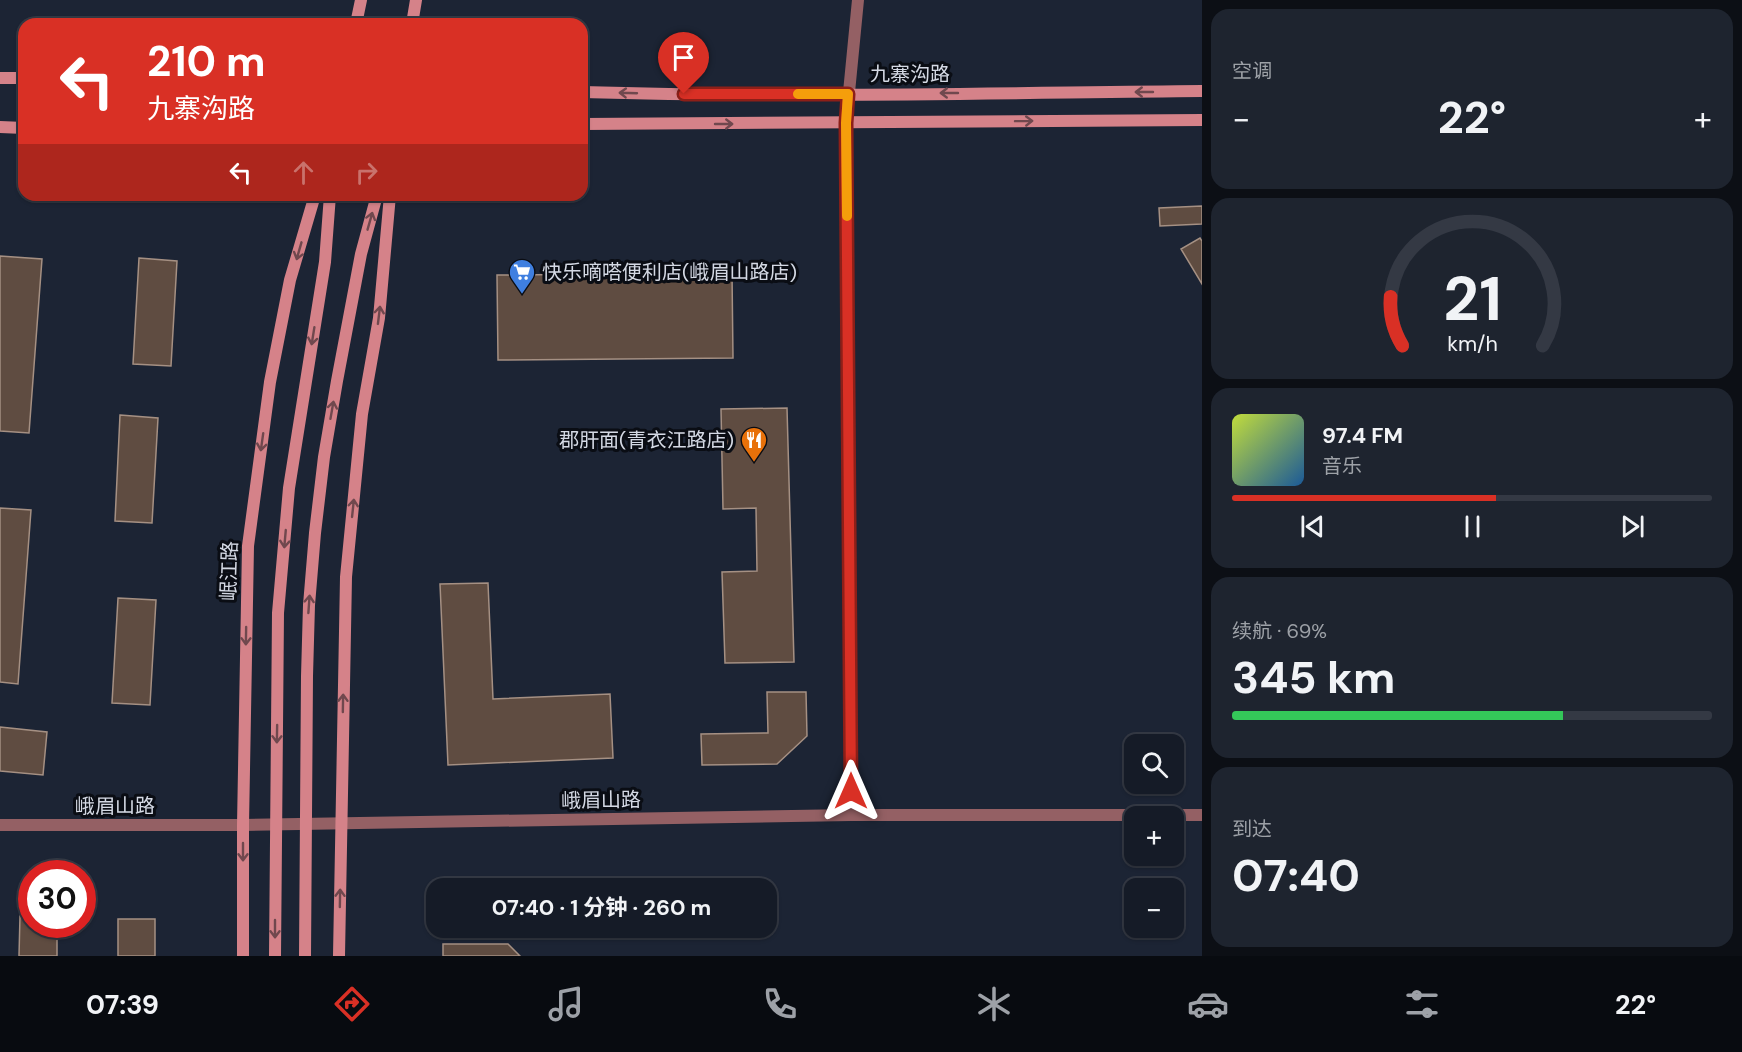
<!DOCTYPE html>
<html lang="zh">
<head>
<meta charset="utf-8">
<style>
  :root { --surface:#151b27; --page:#1e242f; --text:#f1f3f6; --muted:#9da1a7; --line:#343944; --accent:#d93025 }
  body { margin:0; font-family:"DM Sans","Noto Sans SC",sans-serif; background:var(--page); color:var(--text); height:100vh; display:flex; flex-direction:column; font-size:22px; white-space:nowrap }
  * { box-sizing:border-box; margin:0 }
  p { font-size:20px; color:var(--muted) }
  .icon { flex:none; width:33px; height:33px; fill:none; stroke:currentColor; stroke-width:2; stroke-linecap:round; stroke-linejoin:round }
  .map { position:relative; flex:1; overflow:hidden }
  .sheet { display:flex; flex-direction:column; gap:9px; padding:9px; background:#0c0f15; width:540px }
  .sheet>* { flex:none }
  .hud { position:absolute; left:18px; top:18px; width:570px; height:183px; border-radius:18px; box-shadow:0 2px 4px #0004,0 0 0 2px var(--line); background:#d93025; color:#fff; overflow:hidden }
  .tools { position:absolute; left:1124px; top:734px; display:grid; gap:12px }
  .tools a { display:grid; place-items:center; width:60px; height:60px; border-radius:12px; background:var(--surface); box-shadow:0 2px 4px #0004,0 0 0 2px var(--line); font-size:30px }
  .speed { position:absolute; left:18px; top:860px; display:flex; gap:12px; font-size:30px; font-weight:700; text-align:center }
  .speed>* { display:grid; place-content:center; width:78px; height:78px; border-radius:50%; background:var(--surface); box-shadow:0 2px 4px #0004,0 0 0 2px var(--line); line-height:1 }
  .speed .limit { border:9px solid #d22; background:#fff; color:#111 }
  .pin { position:absolute; display:grid; place-items:center; width:51px; height:51px; color:#fff; margin:-62px -26px; border-radius:50% 50% 50% 0; rotate:-45deg; box-shadow:0 0 6px #0007 }
  .pin .icon { rotate:45deg }
  .me { position:absolute; width:66px; margin:-33px; rotate:0deg; stroke-linejoin:round; filter:drop-shadow(0 0 4px #0008) }
  .turn { display:flex; align-items:center; gap:21px; height:126px; padding:0 30px; font-size:27px }
  .turn .icon { width:78px; height:78px; stroke-width:2.5 }
  .turn b { display:block; font-size:42px; line-height:51px }
  .lanes { display:flex; align-items:center; height:57px; padding:0 30px; background:#0003; justify-content:center; gap:30px; direction:ltr }
  .lanes .off { opacity:.35 }
  .big { font-size:45px; font-weight:700; line-height:1.1 }
  .sheet .tile { flex:1; display:flex; flex-direction:column; justify-content:center; gap:9px; min-width:0; padding:0 21px; border-radius:18px; background:var(--page) }
  .sheet .dial { align-items:center; gap:0 }
  .dial svg { height:156px; overflow:visible; fill:none; stroke:var(--line); stroke-width:7; stroke-linecap:round; text-anchor:middle }
  .dial text { fill:var(--text); stroke:none }
  .song { display:flex; align-items:center; gap:18px }
  .cover { width:72px; height:72px; border-radius:9px; background:linear-gradient(135deg,hsl(70 70% 55%),hsl(210 70% 35%)) }
  .played { height:6px; border-radius:3px; background:linear-gradient(90deg,var(--accent) 55%,var(--line) 55%) }
  .keys { display:flex; justify-content:space-around; direction:ltr }
  .heat { display:flex; justify-content:space-between; align-items:center; font-size:33px; direction:ltr }
  .charge { height:9px; border-radius:4px; background:linear-gradient(90deg,#34c759 69%,var(--line) 0) }
  .trip { position:absolute; left:426px; top:878px; width:351px; height:60px; border-radius:18px; background:var(--surface); box-shadow:0 2px 4px #0004,0 0 0 2px var(--line); font-weight:700; line-height:60px; text-align:center }
  .tabs { display:flex; height:96px; justify-content:space-around; align-items:center; background:#080b10; color:var(--muted) }
  .tabs .icon { width:42px; height:42px }
  .tabs .current { color:var(--accent) }
  .tabs b { font-size:27px; color:var(--text) }
  main { display:flex; flex:1; min-height:0 }
  .map>svg:first-child { display:block }
  .building { fill:#5f4c41; stroke:#a59083; stroke-width:1.5 }
  .lines { fill:none; stroke-linecap:round; stroke-linejoin:round }
  .minor { stroke:#946064; stroke-width:12 }
  .tertiary { stroke:#946064; stroke-width:12 }
  .secondary { stroke:#d58289; stroke-width:12 }
  .oneway { stroke:#70484e }
  .route-casing { stroke:#8d1f18; stroke-width:15 }
  .route { stroke:#d93025; stroke-width:10 }
  .slow { stroke:#f59e0b; stroke-width:10 }
  .labels { text-anchor:middle; stroke-width:6; stroke-linejoin:round; paint-order:stroke }
  .street-label { font-size:20px; fill:#d4d9e4; stroke:#0a0d14 }
  .poi-label { font-size:20px; fill:#d4d9e4; stroke:#0a0d14; text-anchor:start }
</style>
</head>
<body>
<main>
<div class="map">
<svg width="1202" height="956" viewBox="0 0 1202 956">
  <rect width="100%" height="100%" fill="#1c2434"/>
  <!-- building -->
  <path class="building" d="M1202 206V224L1160 226 1159 208Z
    M1200 238 1202 241V284L1181 249Z
    M0 256 42 259 29 433 0 431Z
    M139 258 177 261 171 366 133 364Z
    M732 273 733 358 498 360 497 275Z
    M787 408 794 662 725 663 722 572 757 571 756 508 723 509 721 409Z
    M120 415 158 418 152 523 115 521Z
    M0 508 31 510 18 684 0 682Z
    M488 583 493 699 610 694 613 758 448 765 440 584Z
    M118 598 156 600 150 705 112 703Z
    M767 692H806L807 736 777 764 702 765 701 734 768 733Z
    M0 727 47 732 43 775 0 771Z
    M20 916H32V924H57V956H19Z
    M118 919H155V956H118Z
    M443 944H508L520 956H443Z"/>
  <g class="lines">
    <!-- minor -->
    <path class="minor" d="M851 815 846 123 858 0"/>
    <!-- tertiary -->
    <path class="tertiary" d="M0 825H243L851 815H1202"/>
    <!-- secondary -->
    <path class="secondary" d="M356 24 361 0
      M412 24 416 0
      M0 78H24
      M582 92C788 98 995 93 1202 91
      M582 124 1202 120
      M0 127 24 128
      M243 956V825L248 546 270 382 290 280 315 195
      M275 956 278 613 289 488 325 262 330 195
      M305 956 307 676 309 605 315 533 324 457 337 381 361 254 377 195
      M339 956 346 577 362 414 379 318 390 195"/>
  </g>
  <!-- one-way arrows -->
  <defs><path id="oneway-shaft" d="M-6 0H5M1.5-3L5.5 0L1.5 3" fill="none" stroke-width="1.6" stroke-linecap="round" stroke-linejoin="round" transform="scale(1.5)"/></defs>
  <g class="oneway">
    <use href="#oneway-shaft" transform="translate(1144 92) rotate(180)"/>
    <use href="#oneway-shaft" transform="translate(628 93) rotate(-178)"/>
    <use href="#oneway-shaft" transform="translate(949 93) rotate(180)"/>
    <use href="#oneway-shaft" transform="translate(1024 121) rotate(-1)"/>
    <use href="#oneway-shaft" transform="translate(724 124)"/>
    <use href="#oneway-shaft" transform="translate(370 221) rotate(-74)"/>
    <use href="#oneway-shaft" transform="translate(299 251) rotate(106)"/>
    <use href="#oneway-shaft" transform="translate(379 315) rotate(-83)"/>
    <use href="#oneway-shaft" transform="translate(313 336) rotate(99)"/>
    <use href="#oneway-shaft" transform="translate(332 410) rotate(-80)"/>
    <use href="#oneway-shaft" transform="translate(262 442) rotate(98)"/>
    <use href="#oneway-shaft" transform="translate(353 508) rotate(-84)"/>
    <use href="#oneway-shaft" transform="translate(285 539) rotate(95)"/>
    <use href="#oneway-shaft" transform="translate(309 604) rotate(-86)"/>
    <use href="#oneway-shaft" transform="translate(246 636) rotate(91)"/>
    <use href="#oneway-shaft" transform="translate(343 703) rotate(-89)"/>
    <use href="#oneway-shaft" transform="translate(277 734) rotate(91)"/>
    <use href="#oneway-shaft" transform="translate(243 852) rotate(90)"/>
    <use href="#oneway-shaft" transform="translate(340 898) rotate(-89)"/>
    <use href="#oneway-shaft" transform="translate(275 929) rotate(90)"/>
  </g>
  <g class="lines">
    <!-- route casing -->
    <g class="route-casing">
      <path id="route" d="M684 94H848L846 123 851 791"/>
    </g>
    <!-- route -->
    <use href="#route" class="route"/>
    <!-- slow -->
    <path class="slow" d="M798 94H848L846 123 847 216"/>
  </g>
  <!-- icons -->
  <defs>
    <g id="supermarket-pin" transform="scale(1.35)"><path d="M0 17L-7.5 6A9.5 9.5 0 1 1 7.5 6Z" fill="#3f7fe0" stroke="#0a0d14"/><path d="M-6-5.5h2.5l.6 2H6L4.5 2H-2.5L-4.4-4H-6ZM-1.5 3.2a1.3 1.3 0 1 0 .1 0ZM3 3.2a1.3 1.3 0 1 0 .1 0Z" fill="#fff"/></g>
    <g id="restaurant-pin" transform="scale(1.35)"><path d="M0 17L-7.5 6A9.5 9.5 0 1 1 7.5 6Z" fill="#e8710a" stroke="#0a0d14"/><path d="M-5-6h1v4h1v-4h1v4h1v-4h1v5L-1.5 .5V6h-2V.5L-5-1ZM5-6V6H3V1.5H1.5Q1.5-4 5-6Z" fill="#fff"/></g>
  </defs>
  <g fill-rule="evenodd">
    <use href="#supermarket-pin" x="522" y="272"/>
    <use href="#restaurant-pin" x="754" y="440"/>
  </g>
  <g class="labels">
    <!-- street labels -->
    <g class="street-label">
      <text x="910" y="81">九寨沟路</text>
      <text transform="translate(229 571) rotate(-88)" y="7">岷江路</text>
      <text transform="translate(601 800) rotate(-1)" y="7">峨眉山路</text>
      <text x="115" y="813">峨眉山路</text>
    </g>
    <!-- poi labels -->
    <g class="poi-label">
      <text x="542" y="279">快乐嘀嗒便利店(峨眉山路店)</text>
      <text x="734" y="447" text-anchor="end">郡肝面(青衣江路店)</text>
    </g>
  </g>
</svg>
<div class="tools">
<a><svg class="icon" aria-label="search" viewBox="0 0 24 24"><circle cx="10" cy="10" r="6"/><path d="M15 15l6 6"/></svg></a>
<a>+</a>
<a>−</a>
</div>
<div class="speed"><div class="limit">30</div></div>
<div class="pin" style="left:684px;top:94px;background:#d93025"><svg class="icon" aria-label="arrive" viewBox="0 0 24 24"><path d="M6 21V4h12l-3 4 3 4H6"/></svg></div>
<svg class="me" style="left:851px;top:791px" viewBox="-20 -20 40 40"><path d="M0-17L14 15 0 8-14 15z" fill="#d93025" stroke="#fff" stroke-width="4"/></svg>
<div class="trip">07:40 · 1 分钟 · 260 m</div>
<div class="hud">
<div class="turn"><svg class="icon" aria-label="left" viewBox="0 0 24 24"><path d="M17 20v-9H6M10 6l-5 5 5 5"/></svg><div><b>210 m</b>九寨沟路</div></div>
<div class="lanes"><svg class="icon" aria-label="left" viewBox="0 0 24 24"><path d="M17 20v-9H6M10 6l-5 5 5 5"/></svg><svg class="icon off" aria-label="ahead" viewBox="0 0 24 24"><path d="M12 20V5M6 11l6-6 6 6"/></svg><svg class="icon off" aria-label="right" viewBox="0 0 24 24"><path d="M7 20v-9h11M14 6l5 5-5 5"/></svg></div>
</div>
</div>
<section class="sheet">
<div class="tile"><p>空调</p>
<div class="heat"><a>−</a><b class="big">22°</b><a>+</a></div>
</div>
<div class="tile dial"><svg viewBox="0 0 100 80">
<path d="M14 69A42 42 0 1 1 86 69"/>
<path d="M14 69A42 42 0 0 1 8 44" stroke="#d93025"/>
<text x="50" y="56" font-size="32" font-weight="700">21</text>
<text x="50" y="72" font-size="11">km/h</text>
</svg></div>
<div class="tile">
<div class="song"><i class="cover"></i><div><b>97.4 FM</b><p>音乐</p></div></div>
<div class="played"></div>
<div class="keys"><svg class="icon" aria-label="previous" viewBox="0 0 24 24"><path d="M18 5L8 12l10 7zM5 5v14"/></svg><svg class="icon" aria-label="pause" viewBox="0 0 24 24"><path d="M8 5v14M16 5v14"/></svg><svg class="icon" aria-label="next" viewBox="0 0 24 24"><path d="M6 5l10 7-10 7zM19 5v14"/></svg></div>
</div>
<div class="tile"><p>续航 · 69%</p><b class="big">345 km</b><div class="charge"></div></div>
<div class="tile"><p>到达</p><b class="big">07:40</b></div>
</section>
</main>
<nav class="tabs">
<b>07:39</b>
<svg class="icon current" aria-label="directions" viewBox="0 0 24 24"><path d="M12 3l9 9-9 9-9-9zM9 14v-3h6M13 9l2 2-2 2"/></svg>
<svg class="icon" aria-label="music" viewBox="0 0 24 24"><path d="M9 18V5l10-2v13"/><circle cx="6" cy="18" r="3"/><circle cx="16" cy="16" r="3"/></svg>
<svg class="icon" aria-label="phone" viewBox="0 0 24 24"><path d="M5 4h4l2 5-3 2q2 4 5 5l2-3 5 2v4C11 20 4 13 5 4z"/></svg>
<svg class="icon" aria-label="climate" viewBox="0 0 24 24"><path d="M12 3v18M4 7l16 10M4 17L20 7"/></svg>
<svg class="icon" aria-label="car" viewBox="0 0 24 24"><path d="M5 17H2v-5l4-1 3-4h7l3 4 3 1v5h-3M9 17h6M6 11h13"/><circle cx="7" cy="17" r="2"/><circle cx="17" cy="17" r="2"/></svg>
<svg class="icon" aria-label="filters" viewBox="0 0 24 24"><path d="M4 7h16M4 17h16"/><circle cx="9" cy="7" r="2"/><circle cx="15" cy="17" r="2"/></svg>
<b>22°</b>
</nav>
</body>
</html>
